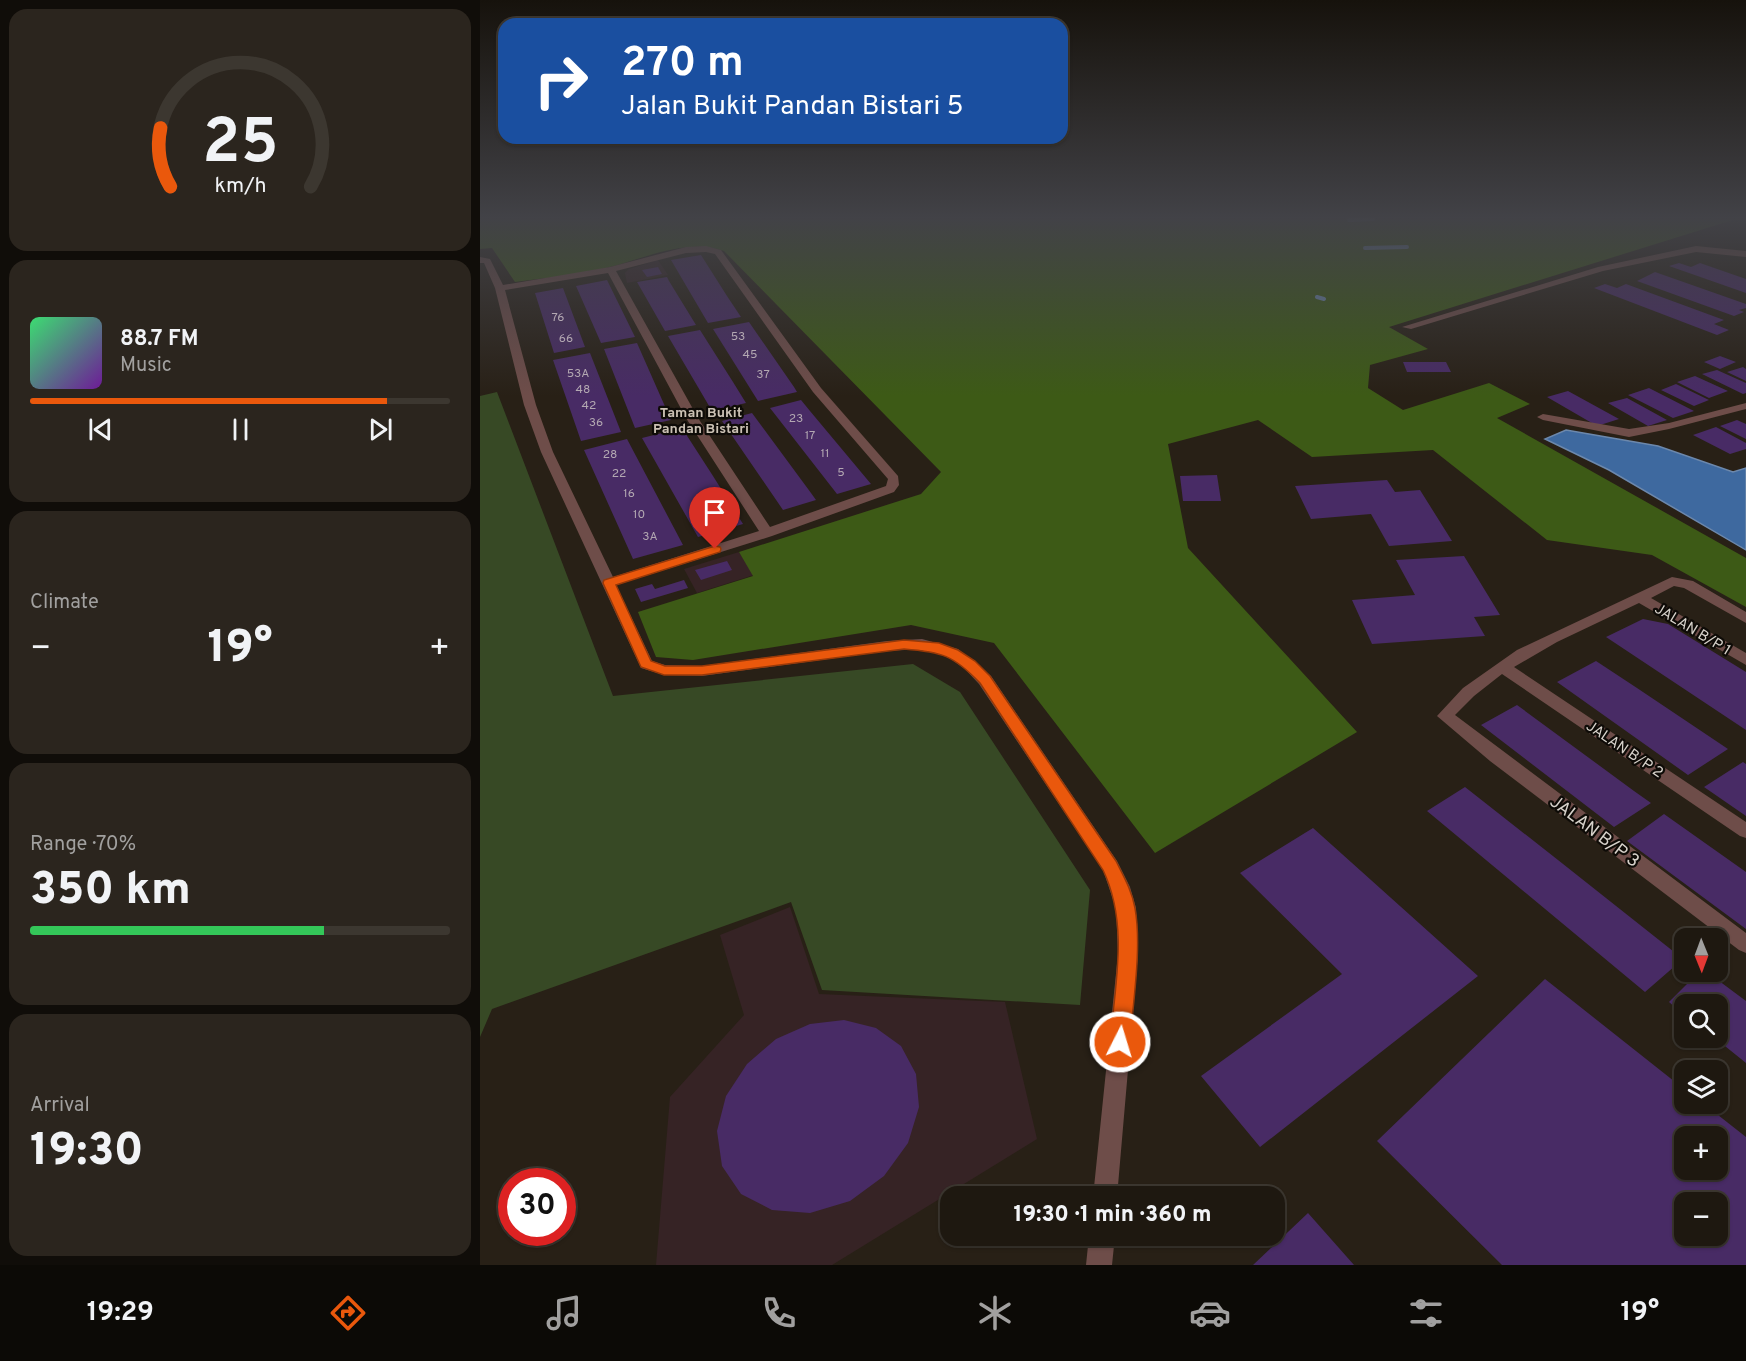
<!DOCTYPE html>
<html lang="en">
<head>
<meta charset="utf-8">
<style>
  :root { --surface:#1e1810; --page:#2b251e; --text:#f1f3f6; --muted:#a1a09f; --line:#3c3730; --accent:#ea580c }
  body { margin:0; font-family:Overpass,sans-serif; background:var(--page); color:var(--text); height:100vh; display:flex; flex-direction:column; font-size:22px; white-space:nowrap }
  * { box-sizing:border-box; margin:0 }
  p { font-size:20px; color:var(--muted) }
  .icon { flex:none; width:33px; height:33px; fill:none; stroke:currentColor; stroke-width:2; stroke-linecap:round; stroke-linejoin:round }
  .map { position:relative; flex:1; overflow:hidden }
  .side { display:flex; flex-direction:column; gap:9px; padding:9px; background:#100d09; width:480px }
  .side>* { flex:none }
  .banner { position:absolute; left:18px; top:18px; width:570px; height:126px; border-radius:18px; box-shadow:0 2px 4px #0004,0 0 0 2px var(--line); background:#1a4fa0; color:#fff; overflow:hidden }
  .needle { width:39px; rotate:179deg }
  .fabs { position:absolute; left:1194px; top:928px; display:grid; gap:12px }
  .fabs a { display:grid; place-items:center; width:54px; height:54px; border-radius:12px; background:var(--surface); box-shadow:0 2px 4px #0004,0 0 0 2px var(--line); font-size:30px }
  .speed { position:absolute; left:18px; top:1168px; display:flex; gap:12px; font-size:30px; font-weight:700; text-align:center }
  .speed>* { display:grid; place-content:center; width:78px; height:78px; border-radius:50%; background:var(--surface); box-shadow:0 2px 4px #0004,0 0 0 2px var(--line); line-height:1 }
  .speed .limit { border:9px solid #d22; background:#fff; color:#111 }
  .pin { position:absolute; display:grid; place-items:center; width:51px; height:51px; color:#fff; margin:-62px -26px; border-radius:50% 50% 50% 0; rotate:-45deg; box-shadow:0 0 6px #0007 }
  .pin .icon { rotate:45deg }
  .me { position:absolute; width:66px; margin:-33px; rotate:5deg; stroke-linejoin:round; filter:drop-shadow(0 0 4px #0008) }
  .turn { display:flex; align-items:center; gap:21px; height:126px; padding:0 24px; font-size:27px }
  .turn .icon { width:78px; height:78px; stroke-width:2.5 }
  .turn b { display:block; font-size:42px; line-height:51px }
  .big { font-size:45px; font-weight:800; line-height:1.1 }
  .side .card { flex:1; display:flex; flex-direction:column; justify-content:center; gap:9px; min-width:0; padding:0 21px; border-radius:18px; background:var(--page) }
  .side .dial { align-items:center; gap:0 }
  .dial svg { height:156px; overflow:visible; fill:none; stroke:var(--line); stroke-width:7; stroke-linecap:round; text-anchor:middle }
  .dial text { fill:var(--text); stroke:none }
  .song { display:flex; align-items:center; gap:18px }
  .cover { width:72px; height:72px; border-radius:9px; background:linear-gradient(135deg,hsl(140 70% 55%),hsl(280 70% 35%)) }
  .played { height:6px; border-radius:3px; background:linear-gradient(90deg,var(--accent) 85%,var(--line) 85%) }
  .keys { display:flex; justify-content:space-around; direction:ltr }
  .heat { display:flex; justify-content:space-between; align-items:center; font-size:33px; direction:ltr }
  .charge { height:9px; border-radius:4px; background:linear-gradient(90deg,#34c759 70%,var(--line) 0) }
  .trip { position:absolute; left:460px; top:1186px; width:345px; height:60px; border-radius:18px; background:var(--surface); box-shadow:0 2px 4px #0004,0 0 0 2px var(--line); font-weight:800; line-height:60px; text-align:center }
  .tabs { display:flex; height:96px; justify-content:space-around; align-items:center; background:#0c0a06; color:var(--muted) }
  .tabs .icon { width:42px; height:42px }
  .tabs .current { color:var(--accent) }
  .tabs b { font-size:27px; color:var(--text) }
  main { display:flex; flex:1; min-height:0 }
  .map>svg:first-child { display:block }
  .industrial { fill:#362325 }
  .green { fill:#374925 }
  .forest { fill:#3d5a16 }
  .water { fill:#3e699f; stroke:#6c88ac; stroke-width:1.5 }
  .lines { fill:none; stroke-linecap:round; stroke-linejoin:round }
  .stream { stroke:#6c88ac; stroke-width:4 }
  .building { fill:#482b65; fill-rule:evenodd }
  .minor { fill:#6e4d49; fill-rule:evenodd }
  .route { fill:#ea580c; stroke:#983908; stroke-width:1.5 }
  .labels { text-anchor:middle; stroke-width:4.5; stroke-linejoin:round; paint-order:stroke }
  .number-label { font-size:12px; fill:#b3a8b2 }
  .far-neighbourhood-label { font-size:14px; font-weight:bold; fill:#cbc1b4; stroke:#0e0b07 }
  .street-label { font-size:15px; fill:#d7d2cb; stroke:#0e0b07 }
  .near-street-label { font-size:18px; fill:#d7d2cb; stroke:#0e0b07 }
</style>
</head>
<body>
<main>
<section class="side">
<div class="card dial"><svg viewBox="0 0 100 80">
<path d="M14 69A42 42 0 1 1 86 69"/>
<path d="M14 69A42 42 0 0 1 9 39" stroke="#ea580c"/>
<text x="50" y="56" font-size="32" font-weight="700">25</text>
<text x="50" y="72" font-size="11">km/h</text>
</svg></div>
<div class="card">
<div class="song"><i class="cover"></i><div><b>88.7 FM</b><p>Music</p></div></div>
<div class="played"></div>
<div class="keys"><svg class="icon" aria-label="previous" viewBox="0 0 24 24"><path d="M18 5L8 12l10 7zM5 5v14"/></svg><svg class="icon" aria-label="pause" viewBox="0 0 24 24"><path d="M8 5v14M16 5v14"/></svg><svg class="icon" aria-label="next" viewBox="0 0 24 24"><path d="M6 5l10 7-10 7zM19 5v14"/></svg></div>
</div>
<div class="card"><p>Climate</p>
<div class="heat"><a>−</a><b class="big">19°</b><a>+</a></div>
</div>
<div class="card"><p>Range · 70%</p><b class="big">350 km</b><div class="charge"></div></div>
<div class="card"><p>Arrival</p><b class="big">19:30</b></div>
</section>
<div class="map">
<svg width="1266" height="1265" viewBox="0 0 1266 1265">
  <rect width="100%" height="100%" fill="#282016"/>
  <!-- industrial -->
  <path class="industrial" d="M178 260 188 275 147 283 145 273 149 269Z
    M259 552 274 575 217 593 204 569Z
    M310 907 339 994 525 1002 557 1139 352 1265H176L190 1097 264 1015 240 935Z"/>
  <!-- green -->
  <path class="green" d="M17 392 133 696 433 664 480 692 610 890 600 1005 342 990 311 902 12 1009 0 1037V396Z"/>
  <!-- forest -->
  <path class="forest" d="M0 219H1256L909 327 948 349 890 365 888 388 923 410 1009 383 1050 404 1017 418 1266 558V607L1172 555 1067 540 953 450 832 457 778 420 688 444 708 548 877 732 675 853 514 643 431 625 213 660 176 657 158 612 273 576 259 552 441 494 461 472 244 251C205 238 164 259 126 268 96 275 66 278 35 282L12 248 0 249Z"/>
  <!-- water -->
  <path class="water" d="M1086 430 1178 446 1253 472 1266 468V550L1129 470 1065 439Z"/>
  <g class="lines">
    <!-- stream -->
    <path class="stream" d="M869 220 893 219
      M885 248 927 247
      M837 297 844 299"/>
  </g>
  <!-- building -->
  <path class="building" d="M221 255 247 296 261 317 228 323 191 260Z
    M1199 263 1211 267 1220 263 1266 279V293L1189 266Z
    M178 267 182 274 167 277 162 270Z
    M1175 272 1266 304V308L1259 310 1264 312 1254 316 1157 281Z
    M187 277 189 281 216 325 185 331 157 282Z
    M127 280 155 337 121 343 96 286Z
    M1125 284 1137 288 1146 284 1244 320 1234 324 1249 330 1237 335 1114 288Z
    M83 288 105 347 74 353 55 293Z
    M269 322 314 387 317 392 278 401 233 329Z
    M220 330 253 382 266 403 232 411 188 336Z
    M157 343 191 420 155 428 124 349Z
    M110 353 141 432 101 441 73 360Z
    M1240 356 1256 362 1240 369 1224 362Z
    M923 362H966L971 372H927Z
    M1263 367 1266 369V381L1247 372Z
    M1237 370 1266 383V393L1263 394 1222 374Z
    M1215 376 1248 391 1229 398 1197 382Z
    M1196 384 1229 400 1214 406 1181 390Z
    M1169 388 1214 411 1193 418 1148 395Z
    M1088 391 1139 419 1117 426 1067 397Z
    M1147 398 1187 420 1168 426 1128 403Z
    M321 400 330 411 391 484 357 494 290 408Z
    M272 413 331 493 336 500 303 510 242 421Z
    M1257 420 1266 424V439L1240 426Z
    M1236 427 1266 443V449L1250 454 1213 435Z
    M202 428 233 476 263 524 218 537 162 438Z
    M147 439 203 545 153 559 104 450Z
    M737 475 741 501H703L700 476Z
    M907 480 915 492 940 490 972 541 909 546 891 514 831 519 815 486Z
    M984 556 1020 615 994 617 1005 636 892 644 872 600 935 595 916 560Z
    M247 561 252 570 221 580 215 570Z
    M204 580 208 588 161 602 155 589 172 584 175 589Z
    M1163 619 1188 624 1266 672V730L1126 637Z
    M1116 661 1157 688 1248 749 1208 775 1077 682Z
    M1037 705 1154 791 1171 803 1134 827 1001 725Z
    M1263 762 1266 764V816L1224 787Z
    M985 787 1078 860 1203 959 1165 992 947 811Z
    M1184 814 1266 872V929L1147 841Z
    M833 828 998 976 780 1147 721 1076 862 974 760 873Z
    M1219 972H1227L1266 1001V1063L1235 1038H1238V1005H1204V1015L1189 1002Z
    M1065 979 1204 1089V1104H1224L1266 1137V1265H1022L897 1141ZM1204 1137H1238V1170H1204ZM1204 1203H1238V1236H1204Z
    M364 1020 396 1028 421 1046 436 1074 439 1107 428 1143 404 1176 370 1201 330 1213 292 1210 261 1194 242 1166 237 1131 246 1096 267 1064 296 1039 330 1024Z
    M828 1213 874 1265H773Z"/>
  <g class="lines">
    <!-- minor -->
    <path class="minor" d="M226 246 241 250 341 388 418 476 419 485 414 492 292 536 136 585 172 661 185 665 222 666 407 641 442 639 478 649 511 676 637 861 650 887 656 908 658 954 637 1197H613L638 954 636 908 623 870 499 684 485 669 468 657 442 649 407 651 222 676 184 675 161 668 61 452 44 405 15 288 4 263H0V257L10 259 23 285 130 267 206 247ZM226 252 235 254 333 392 408 479 406 486 290 527 218 418 136 271 206 253ZM128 273 206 418 279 531 133 577 73 452 56 405 25 290Z
      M1216 246 1266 251V257L1216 252 1123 271 931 329 922 327 1118 267Z
      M1266 403V409L1189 429 1149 437 1063 420 1057 417 1063 414 1149 429 1189 423Z
      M1192 577 1213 581 1266 612V623L1204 588 1194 586 1171 598 1266 653V665L1159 603 1077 642 1034 667 1266 822V838L1260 836 1022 674 994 696 975 715 1266 933V953L1259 950 1010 761 957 716 983 688 1037 650Z
      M609 1236H635L632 1265H606Z"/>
  </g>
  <!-- sky -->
  <linearGradient id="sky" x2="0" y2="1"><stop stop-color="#16120c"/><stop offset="0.55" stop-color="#424247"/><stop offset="1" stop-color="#424247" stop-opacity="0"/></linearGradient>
  <rect width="1266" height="396" fill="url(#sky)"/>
  <!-- route -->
  <path class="route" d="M235 546 240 547 241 549 240 552 136 585 171 661 185 666H222L424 640 459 643 478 650 495 661 510 676 636 861C644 877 652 891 655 908 662 947 653 1002 650 1042L647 1049 640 1051 633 1049 630 1042C635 985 649 924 623 870L500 683C473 655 462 652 424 649L222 675H184L161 667 123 583 124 580Z"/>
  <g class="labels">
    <!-- number labels -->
    <g class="number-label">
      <text x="78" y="321">76</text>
      <text x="258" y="340">53</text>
      <text x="86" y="342">66</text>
      <text x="270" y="358">45</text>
      <text x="98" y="377">53A</text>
      <text x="283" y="378">37</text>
      <text x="103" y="393">48</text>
      <text x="109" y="409">42</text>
      <text x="316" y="422">23</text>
      <text x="116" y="426">36</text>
      <text x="330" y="439">17</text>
      <text x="345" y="457">11</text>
      <text x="130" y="458">28</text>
      <text x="361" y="476">5</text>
      <text x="139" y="477">22</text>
      <text x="149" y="497">16</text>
      <text x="159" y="518">10</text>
      <text x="170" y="540">3A</text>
    </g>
    <!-- far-neighbourhood labels -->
    <g class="far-neighbourhood-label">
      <text x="221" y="417">Taman Bukit<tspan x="221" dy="16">Pandan Bistari</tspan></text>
    </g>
    <!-- street labels -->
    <g class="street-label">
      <text transform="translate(1213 629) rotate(31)" y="5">JALAN B/P 1</text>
      <text transform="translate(1145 749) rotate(34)" y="5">JALAN B/P 2</text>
    </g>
    <!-- near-street labels -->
    <g class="near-street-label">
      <text transform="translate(1115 831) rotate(37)" y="6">JALAN B/P 3</text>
    </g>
  </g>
</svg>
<div class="fabs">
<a><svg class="needle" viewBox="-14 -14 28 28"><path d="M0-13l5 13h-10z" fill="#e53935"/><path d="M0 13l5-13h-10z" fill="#a1a09f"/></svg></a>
<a><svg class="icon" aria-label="search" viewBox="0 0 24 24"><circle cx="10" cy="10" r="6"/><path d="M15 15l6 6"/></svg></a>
<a><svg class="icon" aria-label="layers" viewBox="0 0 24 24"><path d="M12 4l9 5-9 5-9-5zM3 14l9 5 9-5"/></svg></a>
<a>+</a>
<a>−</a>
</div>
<div class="speed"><div class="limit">30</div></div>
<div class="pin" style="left:235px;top:549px;background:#d93025"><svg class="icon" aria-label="arrive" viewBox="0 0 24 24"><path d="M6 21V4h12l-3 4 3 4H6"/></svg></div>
<svg class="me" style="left:640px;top:1042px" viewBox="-20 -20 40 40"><circle r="17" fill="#ea580c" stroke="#fff" stroke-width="3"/><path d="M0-11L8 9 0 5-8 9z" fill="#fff"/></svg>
<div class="trip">19:30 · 1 min · 360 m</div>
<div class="banner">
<div class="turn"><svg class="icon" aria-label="right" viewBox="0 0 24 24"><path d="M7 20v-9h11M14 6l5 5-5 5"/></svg><div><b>270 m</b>Jalan Bukit Pandan Bistari 5</div></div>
</div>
</div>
</main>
<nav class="tabs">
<b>19:29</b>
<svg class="icon current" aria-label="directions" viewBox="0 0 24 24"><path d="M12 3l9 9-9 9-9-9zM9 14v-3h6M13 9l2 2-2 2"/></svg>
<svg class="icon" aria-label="music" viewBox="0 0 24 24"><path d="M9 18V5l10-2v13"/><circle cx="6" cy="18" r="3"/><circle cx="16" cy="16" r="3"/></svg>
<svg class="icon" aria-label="phone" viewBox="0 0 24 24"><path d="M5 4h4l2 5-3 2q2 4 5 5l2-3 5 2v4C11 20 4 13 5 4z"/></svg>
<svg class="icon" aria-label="climate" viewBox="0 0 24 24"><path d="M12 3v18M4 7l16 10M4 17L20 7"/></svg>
<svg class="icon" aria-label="car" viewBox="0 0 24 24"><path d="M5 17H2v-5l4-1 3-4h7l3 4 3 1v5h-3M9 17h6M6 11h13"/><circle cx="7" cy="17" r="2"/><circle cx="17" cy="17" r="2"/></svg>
<svg class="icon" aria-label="filters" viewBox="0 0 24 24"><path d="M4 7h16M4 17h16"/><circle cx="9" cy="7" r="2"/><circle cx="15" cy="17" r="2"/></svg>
<b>19°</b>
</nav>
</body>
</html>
